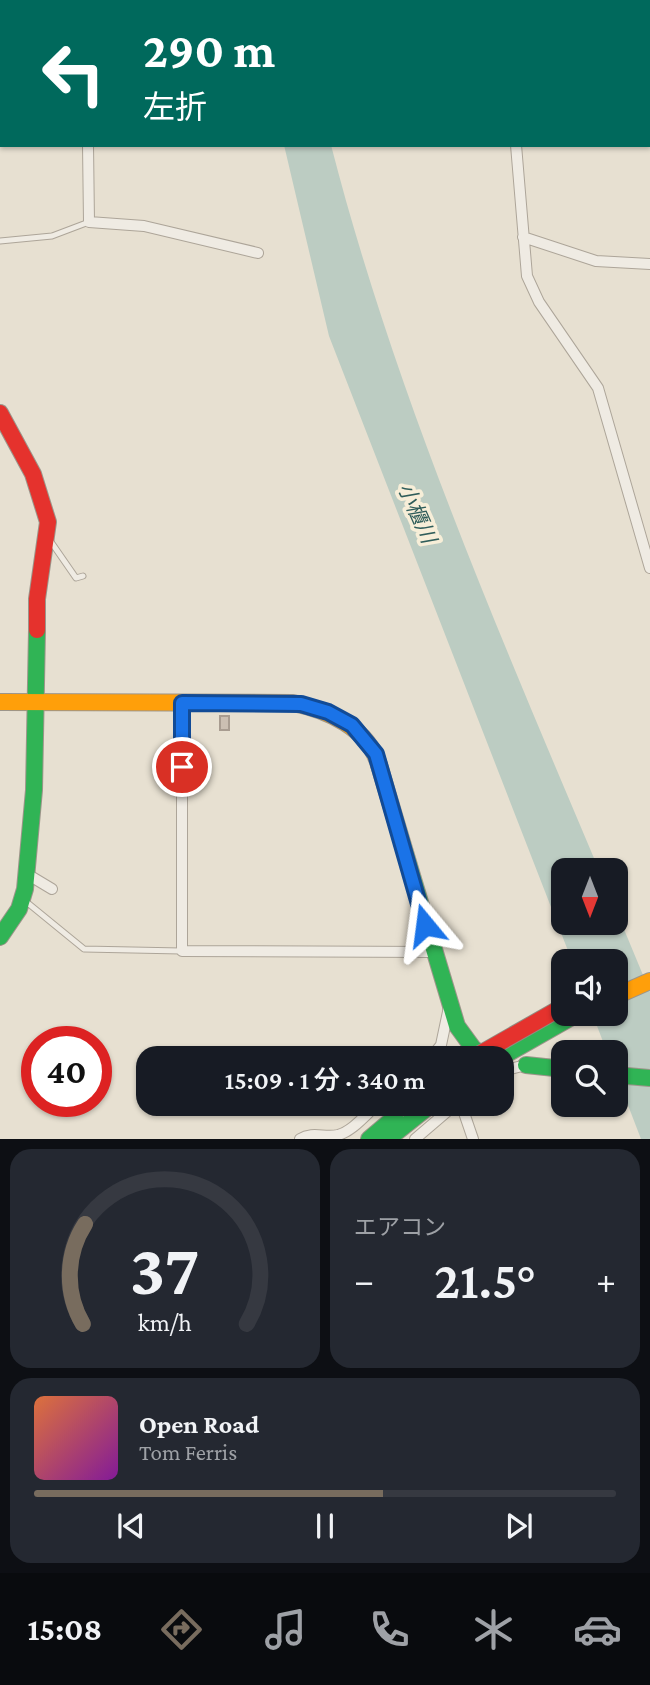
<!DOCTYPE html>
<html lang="ja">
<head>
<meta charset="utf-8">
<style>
  :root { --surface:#171b24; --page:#242831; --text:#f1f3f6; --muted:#9ea1a6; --line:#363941; --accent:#786c5e }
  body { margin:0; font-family:"Crimson Pro","Noto Sans JP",serif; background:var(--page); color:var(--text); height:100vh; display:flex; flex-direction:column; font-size:26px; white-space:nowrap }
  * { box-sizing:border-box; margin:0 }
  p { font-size:23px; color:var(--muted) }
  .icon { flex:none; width:38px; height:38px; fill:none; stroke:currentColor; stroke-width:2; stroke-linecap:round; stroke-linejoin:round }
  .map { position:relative; height:1139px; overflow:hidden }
  .drawer { display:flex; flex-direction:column; gap:10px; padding:10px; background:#0d0f14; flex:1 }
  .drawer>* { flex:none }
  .banner { position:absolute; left:0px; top:0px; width:651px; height:147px; box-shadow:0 2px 5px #0004; background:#00695c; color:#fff; overflow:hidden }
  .needle { width:46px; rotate:180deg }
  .fabs { position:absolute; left:551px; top:858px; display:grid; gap:14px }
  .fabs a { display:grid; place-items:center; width:77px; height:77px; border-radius:14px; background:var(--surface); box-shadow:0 2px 5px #0004; font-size:35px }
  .speed { position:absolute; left:21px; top:1026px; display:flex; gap:14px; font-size:35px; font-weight:700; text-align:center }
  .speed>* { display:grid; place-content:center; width:91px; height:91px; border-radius:50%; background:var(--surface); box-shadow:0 2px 5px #0004; line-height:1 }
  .speed .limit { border:10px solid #d22; background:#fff; color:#111 }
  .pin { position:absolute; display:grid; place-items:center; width:60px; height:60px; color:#fff; margin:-30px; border:4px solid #fff; border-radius:50%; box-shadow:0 2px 7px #0007 }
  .me { position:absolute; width:77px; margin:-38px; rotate:344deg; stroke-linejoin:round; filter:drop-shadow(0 0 5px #0008) }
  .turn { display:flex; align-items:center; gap:24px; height:147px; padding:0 28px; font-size:32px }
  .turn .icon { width:91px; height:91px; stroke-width:2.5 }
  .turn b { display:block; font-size:49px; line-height:60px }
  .big { font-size:52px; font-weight:600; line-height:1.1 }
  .drawer .tile { flex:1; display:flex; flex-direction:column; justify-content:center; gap:10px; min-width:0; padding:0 24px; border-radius:21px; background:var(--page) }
  .drawer .dial { align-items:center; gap:0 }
  .dial svg { height:182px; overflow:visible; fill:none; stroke:var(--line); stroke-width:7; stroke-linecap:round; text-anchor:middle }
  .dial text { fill:var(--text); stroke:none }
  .song { display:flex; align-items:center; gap:21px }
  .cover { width:84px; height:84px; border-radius:10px; background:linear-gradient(135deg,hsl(20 70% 55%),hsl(290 70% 35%)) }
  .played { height:7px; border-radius:4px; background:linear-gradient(90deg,var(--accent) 60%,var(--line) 60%) }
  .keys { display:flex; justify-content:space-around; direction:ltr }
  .heat { display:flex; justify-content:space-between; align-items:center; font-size:38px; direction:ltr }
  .drawer .tiles { flex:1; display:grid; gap:10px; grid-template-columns:1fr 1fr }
  .tile:last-child { grid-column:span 2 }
  .trip { position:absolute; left:136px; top:1046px; width:378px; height:70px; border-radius:21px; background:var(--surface); box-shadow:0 2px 5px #0004; font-weight:600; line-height:70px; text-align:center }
  .tab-bar { display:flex; height:112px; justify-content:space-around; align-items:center; background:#090b0e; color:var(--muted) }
  .tab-bar .icon { width:49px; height:49px }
  .tab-bar .active { color:var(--accent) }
  .tab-bar b { font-size:32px; color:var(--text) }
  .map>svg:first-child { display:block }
  .water { fill:#bcccc2 }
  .building { fill:#cbbfb2; stroke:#a89c90; stroke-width:2 }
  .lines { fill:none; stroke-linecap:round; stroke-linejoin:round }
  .lane-casing { stroke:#ada599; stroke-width:7 }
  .street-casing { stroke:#ada599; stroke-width:12 }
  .fast-casing { stroke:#9c958a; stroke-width:18 }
  .slow-casing { stroke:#9c958a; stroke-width:18 }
  .jam-casing { stroke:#9c958a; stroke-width:18 }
  .lane { stroke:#efebe3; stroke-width:5 }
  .street { stroke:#efebe3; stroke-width:10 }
  .fast { stroke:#30b455; stroke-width:16 }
  .slow { stroke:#ff9f0a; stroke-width:16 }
  .jam { stroke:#e5322d; stroke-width:16 }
  .jam-bridge-casing { stroke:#928b80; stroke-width:18; stroke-linecap:butt }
  .jam-bridge { stroke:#e5322d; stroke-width:16 }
  .route-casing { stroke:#114b97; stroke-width:18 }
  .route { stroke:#1a73e8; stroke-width:12 }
  .labels { text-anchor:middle; stroke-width:7; stroke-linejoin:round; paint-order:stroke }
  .water-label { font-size:21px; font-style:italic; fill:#2f5d5a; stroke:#f7eed8 }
</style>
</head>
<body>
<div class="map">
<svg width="650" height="1139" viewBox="0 0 650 1139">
  <rect width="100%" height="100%" fill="#e7e0d1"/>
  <!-- water -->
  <path class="water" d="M284 145H331C395 394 499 633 599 870H564V922H616V910L650 992V1139H641L616 1074V1052H607L592 1013H616V961H572L329 336Z"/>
  <!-- building -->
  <path class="building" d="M220 716H229V730H220Z"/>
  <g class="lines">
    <!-- lane casing -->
    <g class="lane-casing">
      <path id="lane" d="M0 241 52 236 89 222
        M49 539 76 578 83 576
        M24 900 84 949 181 951"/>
    </g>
    <!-- street casing -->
    <g class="street-casing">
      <path id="street" d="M381 0V2
        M504 0V2
        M118 2 120 0
        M0 24H2
        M0 110H2
        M88 145 89 222 144 226 258 253
        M516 145 527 276 539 302 598 388 650 568
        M523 237 596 261 650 264
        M182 703V951L433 952
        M27 874 52 889
        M430 1059 441 1045 449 1007
        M502 1071 526 1065
        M461 1104 473 1139
        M300 1139C313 1131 324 1138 338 1135 353 1131 366 1114 378 1104
        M415 1139 456 1104"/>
    </g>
    <!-- fast casing -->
    <g class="fast-casing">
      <path id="fast" d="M379 765 457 1026 473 1048 487 1059
        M0 937 19 909 25 889 34 790 37 630
        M498 1059 579 1013
        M526 1065 564 1069
        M616 1075 650 1078
        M369 1139 395 1117
        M388 1139 432 1104"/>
    </g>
    <!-- slow casing -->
    <g class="slow-casing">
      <path id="slow" d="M0 702 293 703C328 710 368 728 379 765
        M616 996 650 981"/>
    </g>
    <!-- jam casing -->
    <g class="jam-casing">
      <path id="jam" d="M0 413 33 474 48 522 37 599V630"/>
    </g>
    <!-- lane -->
    <use href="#lane" class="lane"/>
    <!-- street -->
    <use href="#street" class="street"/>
    <!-- fast -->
    <use href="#fast" class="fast"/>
    <!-- slow -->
    <use href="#slow" class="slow"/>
    <!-- jam -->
    <use href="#jam" class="jam"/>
    <!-- jam-bridge casing -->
    <g class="jam-bridge-casing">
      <path id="jam-bridge" d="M471 1059 564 1006"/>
    </g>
    <!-- jam-bridge -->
    <use href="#jam-bridge" class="jam-bridge"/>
  </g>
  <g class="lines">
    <!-- route casing -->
    <g class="route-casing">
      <path id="route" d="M182 767V703L301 704 328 712 352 725 376 754 425 925"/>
    </g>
    <!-- route -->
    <use href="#route" class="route"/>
  </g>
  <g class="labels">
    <!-- water labels -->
    <g class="water-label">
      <text transform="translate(417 513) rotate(66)" y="7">小櫃川</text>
    </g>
  </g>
</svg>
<div class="fabs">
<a><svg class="needle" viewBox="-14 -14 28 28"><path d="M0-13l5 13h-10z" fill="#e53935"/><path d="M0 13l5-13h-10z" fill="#9ea1a6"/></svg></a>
<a><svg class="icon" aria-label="sound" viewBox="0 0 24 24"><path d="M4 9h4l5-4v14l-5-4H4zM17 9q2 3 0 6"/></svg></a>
<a><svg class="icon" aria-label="search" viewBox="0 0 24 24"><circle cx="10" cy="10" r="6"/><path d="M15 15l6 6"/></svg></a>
</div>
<div class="speed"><div class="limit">40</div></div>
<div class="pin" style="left:182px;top:767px;background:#d93025"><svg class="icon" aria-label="arrive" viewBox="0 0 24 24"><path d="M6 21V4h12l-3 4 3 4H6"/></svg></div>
<svg class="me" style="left:425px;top:925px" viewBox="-20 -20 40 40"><path d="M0-17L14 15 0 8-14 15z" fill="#1a73e8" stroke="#fff" stroke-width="4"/></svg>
<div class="trip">15:09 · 1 分 · 340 m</div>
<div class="banner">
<div class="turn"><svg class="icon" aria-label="left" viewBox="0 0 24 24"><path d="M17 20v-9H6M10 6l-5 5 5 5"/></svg><div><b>290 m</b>左折</div></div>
</div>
</div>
<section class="drawer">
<div class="tiles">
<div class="tile dial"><svg viewBox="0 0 100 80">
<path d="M14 69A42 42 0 1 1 86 69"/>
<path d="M14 69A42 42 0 0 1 15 25" stroke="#786c5e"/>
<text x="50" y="56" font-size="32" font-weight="700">37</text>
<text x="50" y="72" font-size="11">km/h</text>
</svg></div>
<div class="tile"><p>エアコン</p>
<div class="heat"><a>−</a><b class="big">21.5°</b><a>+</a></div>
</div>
<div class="tile">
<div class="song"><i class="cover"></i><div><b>Open Road</b><p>Tom Ferris</p></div></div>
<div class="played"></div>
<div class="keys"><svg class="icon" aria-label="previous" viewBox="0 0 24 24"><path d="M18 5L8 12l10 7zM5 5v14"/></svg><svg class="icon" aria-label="pause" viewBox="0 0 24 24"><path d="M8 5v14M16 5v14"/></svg><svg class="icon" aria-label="next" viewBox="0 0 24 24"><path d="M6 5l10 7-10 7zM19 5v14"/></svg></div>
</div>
</div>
</section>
<nav class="tab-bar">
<b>15:08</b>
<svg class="icon active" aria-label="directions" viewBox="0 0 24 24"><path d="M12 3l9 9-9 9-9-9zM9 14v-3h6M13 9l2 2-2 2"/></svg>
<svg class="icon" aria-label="music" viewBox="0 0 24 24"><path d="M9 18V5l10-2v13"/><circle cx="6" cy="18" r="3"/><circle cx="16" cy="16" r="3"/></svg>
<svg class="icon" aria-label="phone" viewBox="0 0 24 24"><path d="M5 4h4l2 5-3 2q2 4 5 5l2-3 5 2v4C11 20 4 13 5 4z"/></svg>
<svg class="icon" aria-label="climate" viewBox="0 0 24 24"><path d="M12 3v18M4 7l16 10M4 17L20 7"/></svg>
<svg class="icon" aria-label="car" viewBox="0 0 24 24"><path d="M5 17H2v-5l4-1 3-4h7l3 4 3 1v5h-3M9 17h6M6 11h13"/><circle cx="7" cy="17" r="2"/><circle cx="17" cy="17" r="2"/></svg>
</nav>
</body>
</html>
